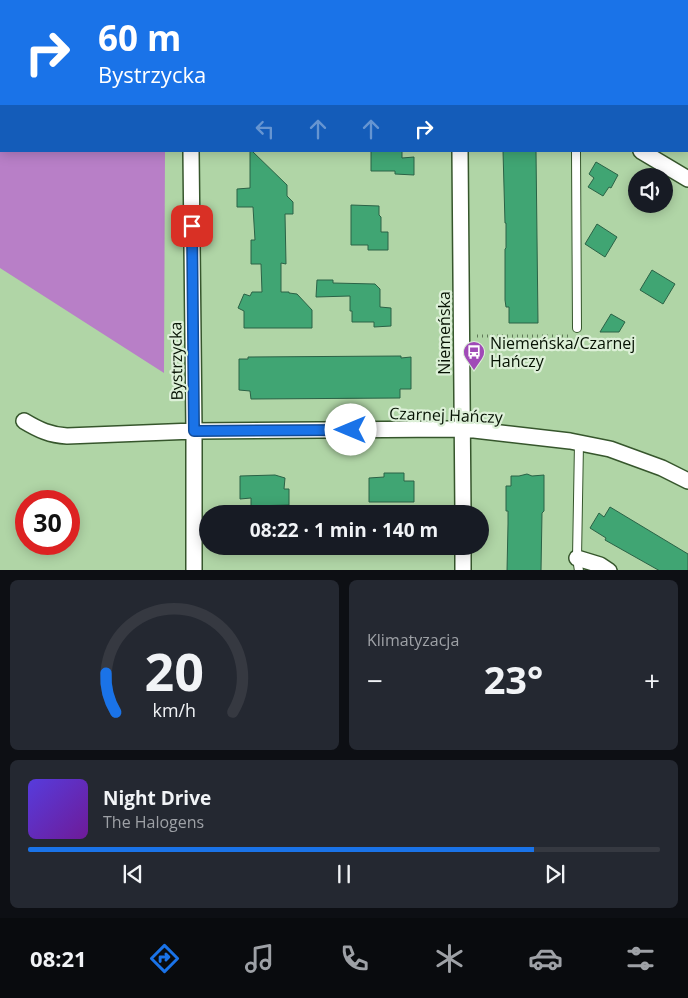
<!DOCTYPE html>
<html lang="pl">
<head>
<meta charset="utf-8">
<style>
  :root { --surface:#171b24; --page:#242831; --text:#f1f3f6; --muted:#9ea1a6; --line:#363941; --accent:#1a73e8 }
  body { margin:0; font-family:"Open Sans",sans-serif; background:var(--page); color:var(--text); height:100vh; display:flex; flex-direction:column; font-size:19px; white-space:nowrap }
  * { box-sizing:border-box; margin:0 }
  p { font-size:16px; color:var(--muted) }
  .icon { flex:none; width:28px; height:28px; fill:none; stroke:currentColor; stroke-width:2; stroke-linecap:round; stroke-linejoin:round }
  .map { position:relative; height:570px; overflow:hidden }
  .details { display:flex; flex-direction:column; gap:10px; padding:10px; background:#0d0f14; flex:1 }
  .details>* { flex:none }
  .guide { position:absolute; left:0px; top:0px; width:689px; height:152px; box-shadow:0 2px 12px #0003; background:#1a73e8; color:#fff; overflow:hidden }
  .buttons { position:absolute; left:628px; top:168px; display:grid; gap:10px }
  .buttons a { display:grid; place-items:center; width:45px; height:45px; border-radius:50%; background:var(--surface); box-shadow:0 2px 12px #0003; font-size:25px }
  .speed { position:absolute; left:15px; top:490px; display:flex; gap:10px; font-size:25px; font-weight:700; text-align:center }
  .speed>* { display:grid; place-content:center; width:65px; height:65px; border-radius:50%; background:var(--surface); box-shadow:0 2px 12px #0003; line-height:1 }
  .speed .limit { border:8px solid #d22; background:#fff; color:#111 }
  .pin { position:absolute; display:grid; place-items:center; width:42px; height:42px; color:#fff; margin:-21px; border-radius:10px; box-shadow:0 2px 8px #0006 }
  .me { position:absolute; width:55px; margin:-28px; rotate:270deg; stroke-linejoin:round; filter:drop-shadow(0 0 4px #0008) }
  .turn { display:flex; align-items:center; gap:18px; height:105px; padding:0 15px; font-size:22px }
  .turn .icon { width:65px; height:65px; stroke-width:2.5 }
  .turn b { display:block; font-size:35px; line-height:42px }
  .lanes { display:flex; align-items:center; height:48px; padding:0 15px; background:#0003; justify-content:center; gap:25px; direction:ltr }
  .lanes .off { opacity:.35 }
  .big { font-size:38px; font-weight:700; line-height:1.1 }
  .details .tile { flex:1; display:flex; flex-direction:column; justify-content:center; gap:8px; min-width:0; padding:0 18px; border-radius:8px; background:var(--page) }
  .details .dial { align-items:center; gap:0 }
  .dial svg { height:130px; overflow:visible; fill:none; stroke:var(--line); stroke-width:7; stroke-linecap:round; text-anchor:middle }
  .dial text { fill:var(--text); stroke:none }
  .song { display:flex; align-items:center; gap:15px }
  .cover { width:60px; height:60px; border-radius:8px; background:linear-gradient(135deg,hsl(250 70% 55%),hsl(280 70% 35%)) }
  .played { height:5px; border-radius:2px; background:linear-gradient(90deg,var(--accent) 80%,var(--line) 80%) }
  .keys { display:flex; justify-content:space-around; direction:ltr }
  .heat { display:flex; justify-content:space-between; align-items:center; font-size:28px; direction:ltr }
  .details .tiles { flex:1; display:grid; gap:10px; grid-template-columns:1fr 1fr }
  .tile:last-child { grid-column:span 2 }
  .trip { position:absolute; left:199px; top:505px; width:290px; height:50px; border-radius:25px; background:var(--surface); box-shadow:0 2px 12px #0003; font-weight:700; line-height:50px; text-align:center }
  .tabs { display:flex; height:80px; justify-content:space-around; align-items:center; background:#090b0e; color:var(--muted) }
  .tabs .icon { width:35px; height:35px }
  .tabs .selected { color:var(--accent) }
  .tabs b { font-size:22px; color:var(--text) }
  .map>svg:first-child { display:block }
  .forest { fill:#b87fc7 }
  .building { fill:#40a573; stroke:#2b6246 }
  .lines { fill:none; stroke-linecap:round; stroke-linejoin:round }
  .service-casing { stroke:#36562c; stroke-width:10 }
  .minor-casing { stroke:#36562c; stroke-width:18 }
  .path { stroke:#607959; stroke-width:3; stroke-dasharray:1 4; stroke-linecap:butt }
  .service { stroke:#fff; stroke-width:8 }
  .minor { stroke:#fff; stroke-width:15 }
  .route-casing { stroke:#114b97; stroke-width:12 }
  .route { stroke:#1a73e8; stroke-width:9 }
  .labels { text-anchor:middle; stroke-width:4.5; stroke-linejoin:round; paint-order:stroke }
  .street-label { font-size:16px; fill:#061203; stroke:#ddf0d8 }
  .poi-label { font-size:16px; fill:#061203; stroke:#ddf0d8; text-anchor:start }
</style>
</head>
<body>
<div class="map">
<svg width="688" height="571" viewBox="0 0 688 571">
  <rect width="100%" height="100%" fill="#b0d5a6"/>
  <!-- forest -->
  <path class="forest" d="M0 0H167V1H1V151H165L164 373 0 268Z"/>
  <!-- building -->
  <path class="building" d="M250 151H252L287 185V196L293 202V214H285L286 264 281 263V292H289V293L297 294 312 310V328H244V311L238 308 244 294 250 296 252 292H262L261 264H251V240H255L253 207H237V189L250 188Z
    M371 151H402V158L414 157V175L395 174V171H371Z
    M503 151H536L538 323H509V307H506L505 300V249L506 248V223H505Z
    M596 162 618 175 611 188 609 187 603 196 588 187 594 178 589 174Z
    M351 205 379 206V215L381 217V232H388V250H368V245H351Z
    M597 224 617 237 605 257 585 244Z
    M652 270 675 284 663 304 640 290Z
    M317 280H333V283L375 284 380 289V307L391 308V326L374 327V322H352V311H350V296L316 297Z
    M611 314 625 322 619 332H600Z
    M401 356V358L411 357V389H400V398L251 399 250 391 239 390V359H248V357Z
    M384 473H404V481H414V502H369V478L384 477Z
    M527 474 532 476 544 475V511L542 513 541 571H507L508 524V511H506V486H511V476H519Z
    M275 475 285 478 284 489H289V505L251 506V498L240 499V476Z
    M610 507 688 554V571H660L605 540 606 538 590 528 599 513 604 517Z"/>
  <g class="lines">
    <!-- service casing -->
    <g class="service-casing">
      <path id="service" d="M576 1 577 0
        M576 151 577 328
        M579 571 577 558 579 443"/>
    </g>
    <!-- minor casing -->
    <g class="minor-casing">
      <path id="minor" d="M190 0V1
        M459 0V1
        M191 151 194 431V571
        M460 151 463 514
        M641 151 688 179
        M24 421C39 430 50 435 67 436L194 431 450 429 474 430 570 441 610 449 662 468 688 481
        M463 546V571
        M577 558 600 565 609 571"/>
    </g>
    <!-- path -->
    <path class="path" d="M477 336H568"/>
    <!-- service -->
    <use href="#service" class="service"/>
    <!-- minor -->
    <use href="#minor" class="minor"/>
  </g>
  <g class="lines">
    <!-- route casing -->
    <g class="route-casing">
      <path id="route" d="M192 226 194 431 351 430"/>
    </g>
    <!-- route -->
    <use href="#route" class="route"/>
  </g>
  <!-- icons -->
  <defs>
    <g id="bus-pin" transform="scale(1.125)"><path d="M0 17L-7.5 6A9.5 9.5 0 1 1 7.5 6Z" fill="#a04ab7" stroke="#ddf0d8"/><path d="M-5-6H5V4H4V6H2V4H-2V6H-4V4H-5ZM-3.5-4V0h7V-4ZM-3.5 1.2v1.5H-2V1.2ZM2 1.2v1.5H3.5V1.2Z" fill="#fff"/></g>
  </defs>
  <g fill-rule="evenodd">
    <use href="#bus-pin" x="474" y="352"/>
  </g>
  <g class="labels">
    <!-- street labels -->
    <g class="street-label">
      <text transform="translate(444 333) rotate(-90)" y="6">Niemeńska</text>
      <text transform="translate(176 361) rotate(-91)" y="6">Bystrzycka</text>
      <text transform="translate(446 415) rotate(2)" y="6">Czarnej Hańczy</text>
    </g>
    <!-- poi labels -->
    <g class="poi-label">
      <text x="490" y="349">Niemeńska/Czarnej<tspan x="490" dy="18">Hańczy</tspan></text>
    </g>
  </g>
</svg>
<div class="buttons">
<a><svg class="icon" aria-label="sound" viewBox="0 0 24 24"><path d="M4 9h4l5-4v14l-5-4H4zM17 9q2 3 0 6"/></svg></a>
</div>
<div class="speed"><div class="limit">30</div></div>
<div class="pin" style="left:192px;top:226px;background:#d93025"><svg class="icon" aria-label="arrive" viewBox="0 0 24 24"><path d="M6 21V4h12l-3 4 3 4H6"/></svg></div>
<svg class="me" style="left:351px;top:430px" viewBox="-20 -20 40 40"><circle r="19" fill="#fff"/><path d="M0-13L10 11 0 6-10 11z" fill="#1a73e8"/></svg>
<div class="trip">08:22 · 1 min · 140 m</div>
<div class="guide">
<div class="turn"><svg class="icon" aria-label="right" viewBox="0 0 24 24"><path d="M7 20v-9h11M14 6l5 5-5 5"/></svg><div><b>60 m</b>Bystrzycka</div></div>
<div class="lanes"><svg class="icon off" aria-label="left" viewBox="0 0 24 24"><path d="M17 20v-9H6M10 6l-5 5 5 5"/></svg><svg class="icon off" aria-label="ahead" viewBox="0 0 24 24"><path d="M12 20V5M6 11l6-6 6 6"/></svg><svg class="icon off" aria-label="ahead" viewBox="0 0 24 24"><path d="M12 20V5M6 11l6-6 6 6"/></svg><svg class="icon" aria-label="right" viewBox="0 0 24 24"><path d="M7 20v-9h11M14 6l5 5-5 5"/></svg></div>
</div>
</div>
<section class="details">
<div class="tiles">
<div class="tile dial"><svg viewBox="0 0 100 80">
<path d="M14 69A42 42 0 1 1 86 69"/>
<path d="M14 69A42 42 0 0 1 8 45" stroke="#1a73e8"/>
<text x="50" y="56" font-size="32" font-weight="700">20</text>
<text x="50" y="72" font-size="11">km/h</text>
</svg></div>
<div class="tile"><p>Klimatyzacja</p>
<div class="heat"><a>−</a><b class="big">23°</b><a>+</a></div>
</div>
<div class="tile">
<div class="song"><i class="cover"></i><div><b>Night Drive</b><p>The Halogens</p></div></div>
<div class="played"></div>
<div class="keys"><svg class="icon" aria-label="previous" viewBox="0 0 24 24"><path d="M18 5L8 12l10 7zM5 5v14"/></svg><svg class="icon" aria-label="pause" viewBox="0 0 24 24"><path d="M8 5v14M16 5v14"/></svg><svg class="icon" aria-label="next" viewBox="0 0 24 24"><path d="M6 5l10 7-10 7zM19 5v14"/></svg></div>
</div>
</div>
</section>
<nav class="tabs">
<b>08:21</b>
<svg class="icon selected" aria-label="directions" viewBox="0 0 24 24"><path d="M12 3l9 9-9 9-9-9zM9 14v-3h6M13 9l2 2-2 2"/></svg>
<svg class="icon" aria-label="music" viewBox="0 0 24 24"><path d="M9 18V5l10-2v13"/><circle cx="6" cy="18" r="3"/><circle cx="16" cy="16" r="3"/></svg>
<svg class="icon" aria-label="phone" viewBox="0 0 24 24"><path d="M5 4h4l2 5-3 2q2 4 5 5l2-3 5 2v4C11 20 4 13 5 4z"/></svg>
<svg class="icon" aria-label="climate" viewBox="0 0 24 24"><path d="M12 3v18M4 7l16 10M4 17L20 7"/></svg>
<svg class="icon" aria-label="car" viewBox="0 0 24 24"><path d="M5 17H2v-5l4-1 3-4h7l3 4 3 1v5h-3M9 17h6M6 11h13"/><circle cx="7" cy="17" r="2"/><circle cx="17" cy="17" r="2"/></svg>
<svg class="icon" aria-label="filters" viewBox="0 0 24 24"><path d="M4 7h16M4 17h16"/><circle cx="9" cy="7" r="2"/><circle cx="15" cy="17" r="2"/></svg>
</nav>
</body>
</html>
